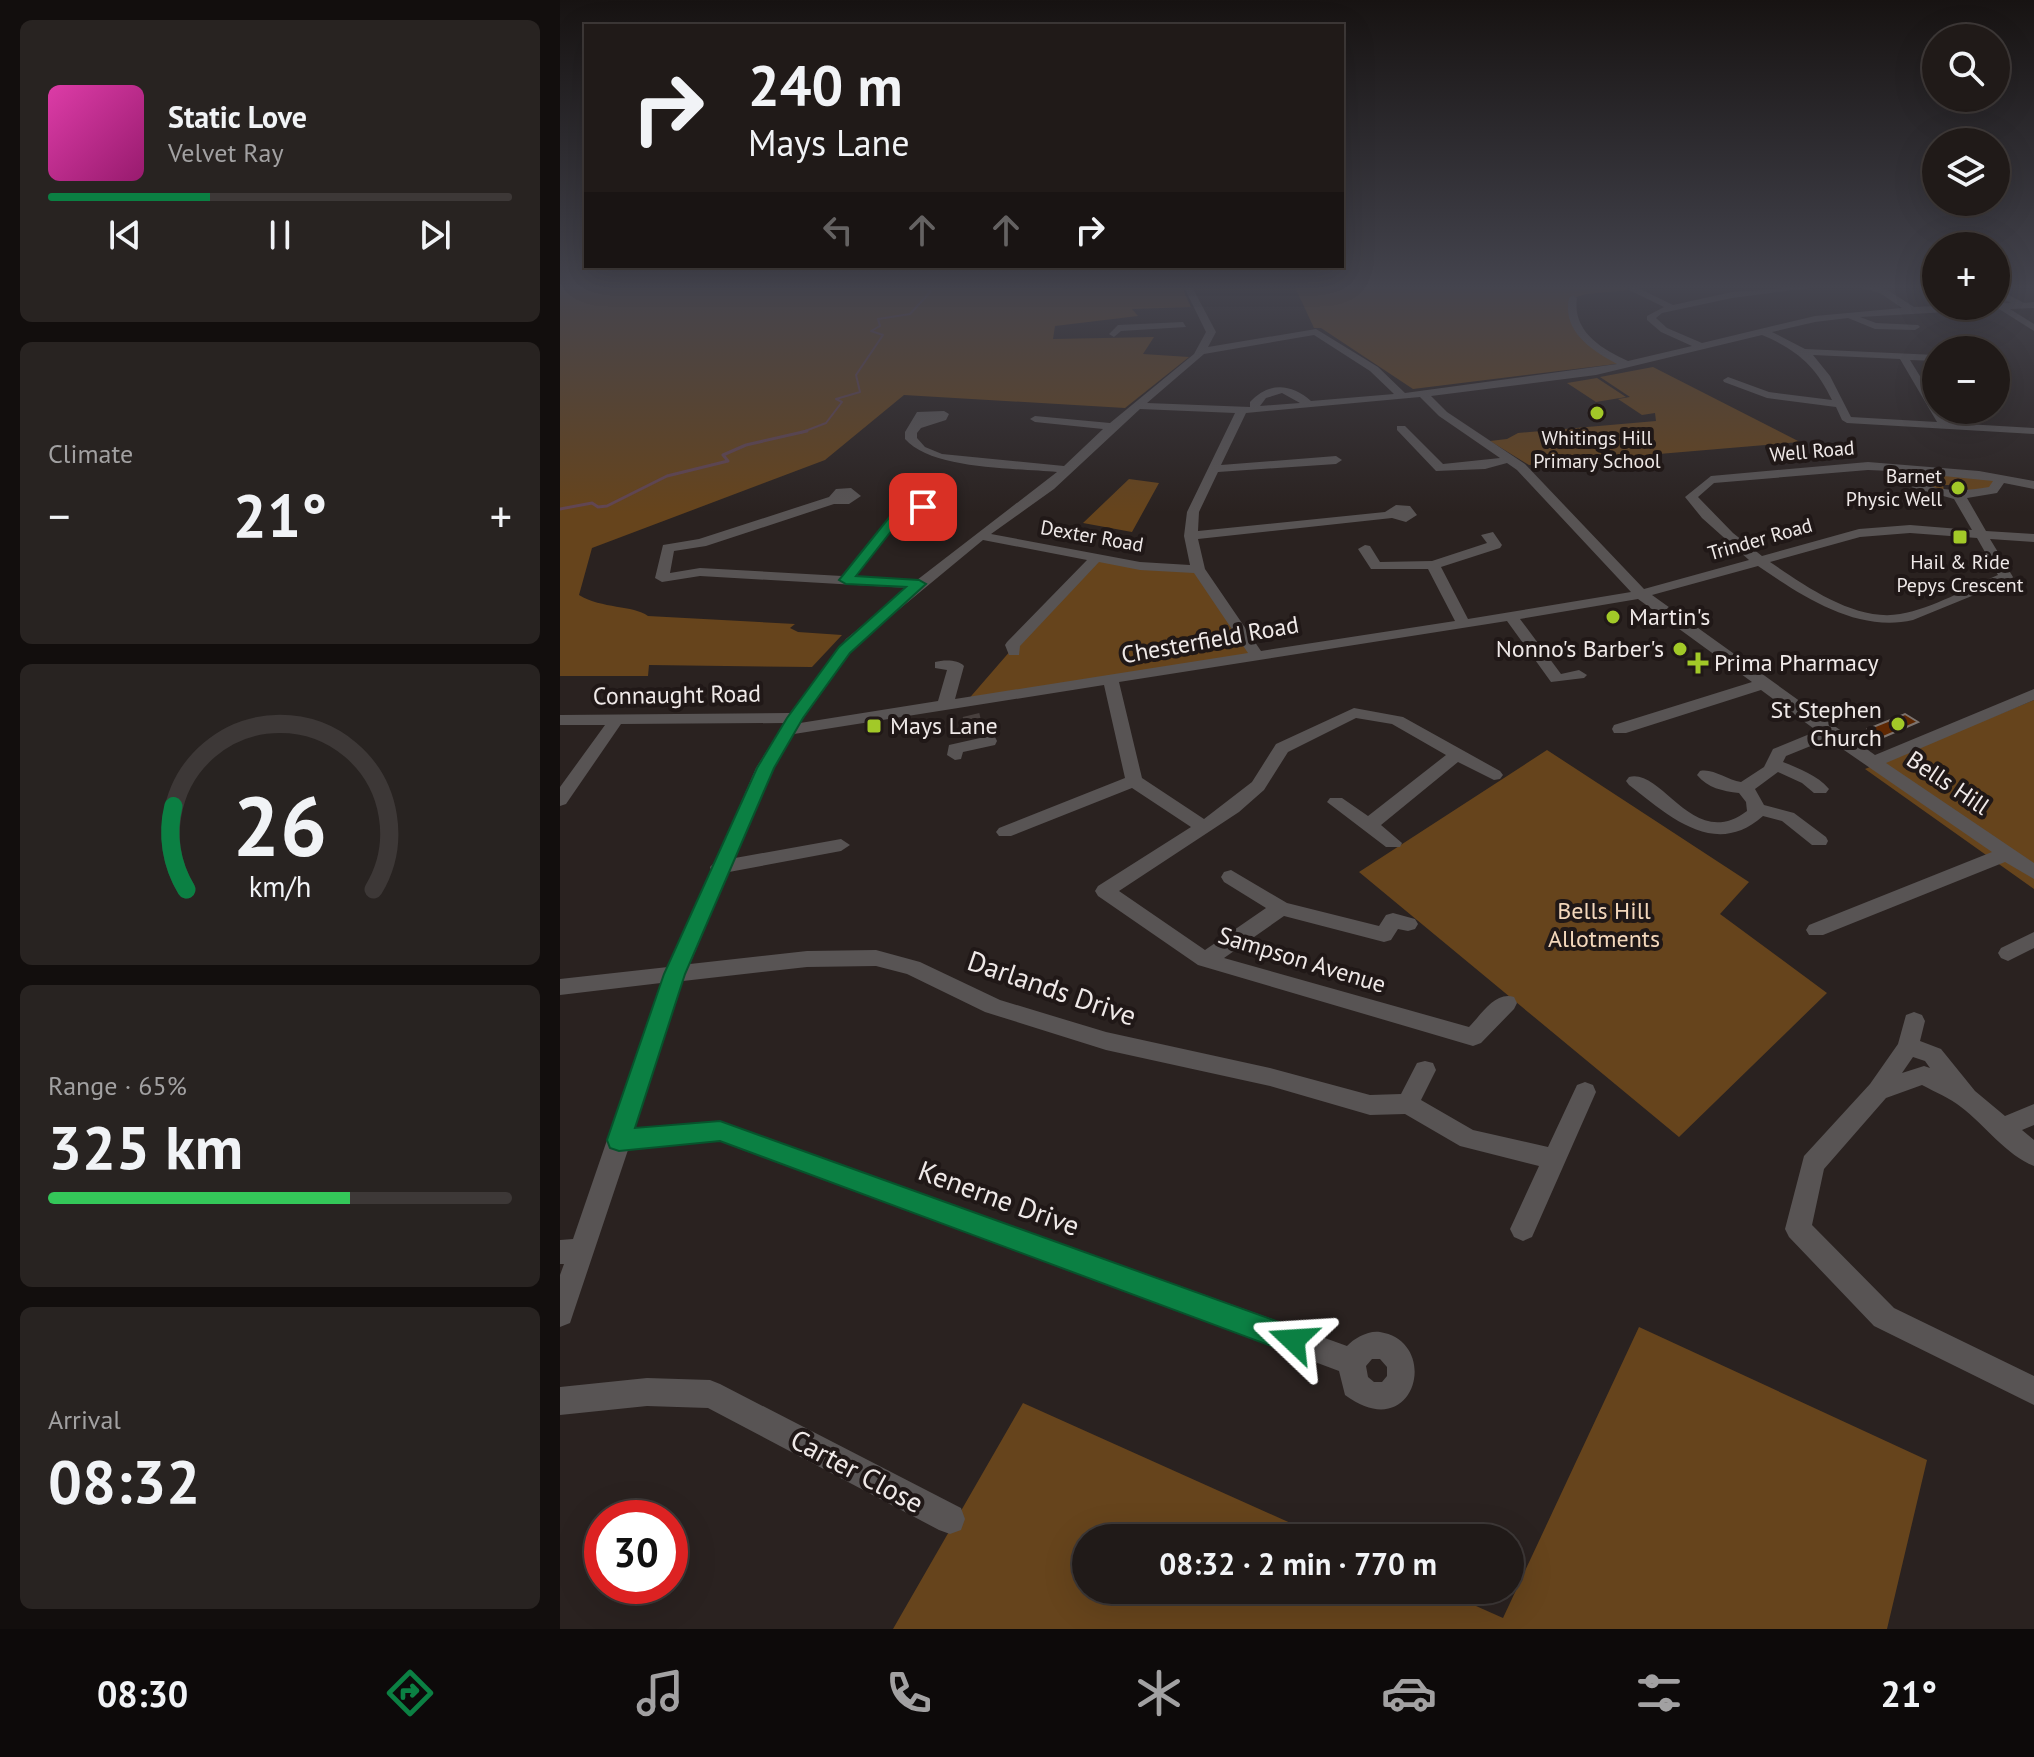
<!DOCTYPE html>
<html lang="en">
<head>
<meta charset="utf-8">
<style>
  :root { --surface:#201a18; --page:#282321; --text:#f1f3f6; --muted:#a2a1a2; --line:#3d3837; --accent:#0b8043 }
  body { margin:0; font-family:"PT Sans",sans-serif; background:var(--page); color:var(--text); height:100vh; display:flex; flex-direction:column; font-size:30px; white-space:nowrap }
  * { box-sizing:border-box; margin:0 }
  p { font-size:26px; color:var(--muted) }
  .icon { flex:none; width:44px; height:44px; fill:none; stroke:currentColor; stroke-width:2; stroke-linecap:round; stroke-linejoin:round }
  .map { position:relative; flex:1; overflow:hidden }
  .sheet { display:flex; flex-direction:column; gap:20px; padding:20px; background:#120e0d; width:560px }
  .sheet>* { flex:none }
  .banner { position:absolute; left:24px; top:24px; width:760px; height:244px; border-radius:0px; box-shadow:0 8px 32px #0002,0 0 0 2px var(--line); background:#201a18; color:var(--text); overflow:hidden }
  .fabs { position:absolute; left:1362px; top:24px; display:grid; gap:16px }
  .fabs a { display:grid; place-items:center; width:88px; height:88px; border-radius:50%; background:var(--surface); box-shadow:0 8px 32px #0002,0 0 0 2px var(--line); font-size:40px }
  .speed { position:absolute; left:24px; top:1500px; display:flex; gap:16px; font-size:40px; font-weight:700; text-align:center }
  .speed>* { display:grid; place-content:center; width:104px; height:104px; border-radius:50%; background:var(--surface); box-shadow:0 8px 32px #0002,0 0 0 2px var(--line); line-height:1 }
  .speed .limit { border:12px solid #d22; background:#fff; color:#111 }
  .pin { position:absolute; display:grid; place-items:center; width:68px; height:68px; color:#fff; margin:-34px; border-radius:16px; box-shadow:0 4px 12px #0006 }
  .me { position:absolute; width:88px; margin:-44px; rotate:290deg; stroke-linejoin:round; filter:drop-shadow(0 0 6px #0008) }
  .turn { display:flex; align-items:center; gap:28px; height:168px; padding:0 32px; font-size:36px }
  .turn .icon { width:104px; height:104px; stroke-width:2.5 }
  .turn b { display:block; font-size:56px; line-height:68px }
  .lanes { display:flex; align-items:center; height:76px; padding:0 32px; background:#0003; justify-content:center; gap:40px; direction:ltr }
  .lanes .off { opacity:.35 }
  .big { font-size:60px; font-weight:800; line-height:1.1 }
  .sheet .card { flex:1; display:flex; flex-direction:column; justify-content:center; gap:12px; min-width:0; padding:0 28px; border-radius:12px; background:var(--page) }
  .sheet .dial { align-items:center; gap:0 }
  .dial svg { height:208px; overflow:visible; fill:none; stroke:var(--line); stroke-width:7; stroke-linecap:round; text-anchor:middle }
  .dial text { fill:var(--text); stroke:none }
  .song { display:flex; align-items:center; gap:24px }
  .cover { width:96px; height:96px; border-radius:12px; background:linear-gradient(135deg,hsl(320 70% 55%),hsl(320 70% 35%)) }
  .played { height:8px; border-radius:4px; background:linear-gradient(90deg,var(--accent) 35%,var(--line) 35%) }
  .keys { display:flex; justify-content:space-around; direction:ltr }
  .heat { display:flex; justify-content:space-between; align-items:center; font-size:44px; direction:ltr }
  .charge { height:12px; border-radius:6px; background:linear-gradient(90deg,#34c759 65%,var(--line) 0) }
  .trip { position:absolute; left:512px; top:1524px; width:452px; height:80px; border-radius:40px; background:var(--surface); box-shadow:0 8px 32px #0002,0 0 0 2px var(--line); font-weight:800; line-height:80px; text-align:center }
  .tabs { display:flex; height:128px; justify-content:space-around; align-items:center; background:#0d0a0a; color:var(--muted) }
  .tabs .icon { width:56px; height:56px }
  .tabs .selected { color:var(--accent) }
  .tabs b { font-size:36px; color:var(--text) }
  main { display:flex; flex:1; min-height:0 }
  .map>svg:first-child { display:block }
  .green { fill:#66441c }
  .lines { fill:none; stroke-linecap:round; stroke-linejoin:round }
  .stream-far1 { stroke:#624653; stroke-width:2 }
  .stream { stroke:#624653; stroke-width:3 }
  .building { fill:#5f2802; stroke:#7c736e; stroke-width:2 }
  .minor-tunnel { stroke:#48403e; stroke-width:17; stroke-dasharray:17 8; stroke-linecap:butt }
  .minor { fill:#585454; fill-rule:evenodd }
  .route { fill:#0b8043; stroke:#07532c; stroke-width:2 }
  .poi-dot { fill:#a2c928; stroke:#201817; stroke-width:3 }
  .labels { text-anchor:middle; stroke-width:8; stroke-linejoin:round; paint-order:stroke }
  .far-poi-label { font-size:20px; fill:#efe9e8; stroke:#201817 }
  .far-street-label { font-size:20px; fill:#efe9e8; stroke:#201817 }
  .poi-label { font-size:24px; fill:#efe9e8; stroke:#201817; text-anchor:start }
  .street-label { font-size:24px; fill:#efe9e8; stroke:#201817 }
  .park-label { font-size:24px; fill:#f4d8bc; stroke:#201817 }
  .near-street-label { font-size:28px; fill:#efe9e8; stroke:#201817 }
</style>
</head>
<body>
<main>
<section class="sheet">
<div class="card">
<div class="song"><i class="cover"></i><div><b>Static Love</b><p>Velvet Ray</p></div></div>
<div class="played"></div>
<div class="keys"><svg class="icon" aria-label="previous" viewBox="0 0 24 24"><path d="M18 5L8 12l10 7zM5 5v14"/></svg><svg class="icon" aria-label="pause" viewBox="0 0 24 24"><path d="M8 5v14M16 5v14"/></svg><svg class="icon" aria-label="next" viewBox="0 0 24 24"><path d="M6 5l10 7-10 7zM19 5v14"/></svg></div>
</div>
<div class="card"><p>Climate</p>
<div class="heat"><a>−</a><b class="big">21°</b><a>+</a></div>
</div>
<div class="card dial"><svg viewBox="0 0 100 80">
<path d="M14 69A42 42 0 1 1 86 69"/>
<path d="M14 69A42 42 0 0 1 9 37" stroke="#0b8043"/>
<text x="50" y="56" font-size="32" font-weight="700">26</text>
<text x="50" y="72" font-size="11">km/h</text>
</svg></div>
<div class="card"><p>Range · 65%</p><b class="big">325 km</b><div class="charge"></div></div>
<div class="card"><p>Arrival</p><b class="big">08:32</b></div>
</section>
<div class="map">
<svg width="1474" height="1629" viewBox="0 0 1474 1629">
  <rect width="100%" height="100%" fill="#2a2220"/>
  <!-- green -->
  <path class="green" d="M0 285H501L503 289 621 285 631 307 572 309 578 316 495 326 493 339 594 337 583 354 629 357 565 408 344 395 265 460 32 548 19 595C42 609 73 605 88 616L235 624 230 628 238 632 282 635 252 667 89 665 88 676H0Z
    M734 285H1075L1065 287 1070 290 1026 294 1013 298 1009 308 1030 342 1064 363 853 389 761 328H754Z
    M1093 367 1240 442 969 465 930 441 947 439 958 433 1096 421 1095 413 1082 415 1058 399 1070 397 1040 377Z
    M1037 378 1066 397 1036 402 1007 383Z
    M1345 471 1431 479 1435 482 1430 489 1410 493 1405 485H1383L1384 491 1368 488 1341 472Z
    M569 479 599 483 572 532 523 523Z
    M535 559 638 569 698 657 406 702 504 589Z
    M1474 700V889L1305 769Z
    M987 750 1189 882 1160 914 1267 993 1119 1137 799 872Z
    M1079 1327 1367 1460 1327 1629H333L463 1403 764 1538H526V1590H880L943 1618Z"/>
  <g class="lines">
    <!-- stream-far1 -->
    <path class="stream-far1" d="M240 433 266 423 282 402 276 399 300 392 296 375 323 335 311 331 320 326 318 319 350 314 371 291 357 285"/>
    <!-- stream -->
    <path class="stream" d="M0 509 32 503 38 507 47 506 107 476 168 461 163 455 186 445 247 431"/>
  </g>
  <!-- building -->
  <path class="building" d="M1345 714 1358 722 1321 738 1308 729Z"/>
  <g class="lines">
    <!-- minor-tunnel -->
    <path class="minor-tunnel" d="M411 715 414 728"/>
    <!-- minor -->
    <path class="minor" d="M623 285H631L656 332 648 347 756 329 818 367 845 393 1057 364C1031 350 1002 331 1009 298L1013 295 1017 298C1012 331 1041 349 1068 361L1132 346 1101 332 1087 320V316L1104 307 1069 290 1072 285 1113 305 1172 292 1273 285 1172 298 1102 313 1096 318 1107 328 1142 343 1255 316 1342 308 1320 293 1291 285 1326 289 1354 307 1451 303 1436 295V288L1464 303 1474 302V308L1450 309 1474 324V331L1439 309 1300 317 1316 323 1358 325 1360 327 1355 330 1315 329 1288 318 1255 322 1212 332 1245 349 1376 355V361L1350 360 1376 402V410H1381L1389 423 1474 428V434L1287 423 1282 420 1276 407 1207 398 1164 382 1163 380 1168 377 1209 392 1272 400C1256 366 1236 349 1202 335L1036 375 871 396 887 412 965 464 1084 589 1189 560 1142 518 1125 497 1151 476 1308 462 1419 471 1474 481V489L1444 483 1437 493 1407 498 1426 531 1474 534V542L1430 539 1453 577 1451 580 1353 620C1297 633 1242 596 1198 566L1092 595 1315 755 1474 689V700L1326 763 1474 863V879L1445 862 1263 935H1249L1246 930 1249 925 1432 852 1268 739 1226 756 1223 762C1240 769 1257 775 1269 789L1266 793H1254L1242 783 1218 772 1195 789 1204 805 1234 813 1266 837 1268 841 1266 845H1252L1222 821 1203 816C1155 859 1109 816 1069 785L1066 781 1069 777C1103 768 1133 852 1187 811L1186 802 1179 793C1162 791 1148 788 1137 775L1140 771C1153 768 1167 780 1181 782L1204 767 1213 749 1257 731 1201 690 1066 733H1054L1052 729 1054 725 1192 682 1078 599 960 619 1001 674 1019 670 1027 675 1024 678 991 682 947 621 559 682 582 778 644 819 692 782 716 744 794 708 843 717 940 771 943 775 940 779 934 780 898 762 821 825 842 843 840 847H826L767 802 770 798H782L808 816 886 755 832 724 796 718 728 752 704 790 679 812 559 891 645 950 706 908 664 882 661 877 664 872 671 870 727 903 819 926 826 915 833 913 855 919 858 924 855 929 848 931 838 929 831 940 824 942 724 916 664 958 909 1027C921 1015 935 991 954 997L957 1003 954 1009 921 1043 913 1046 638 965 538 896 535 891 538 886 631 827 572 788 451 836H439L436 832 439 828 565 778 544 685 234 734 214 768 175 858 281 839 290 845 281 851 169 872 130 964 247 951 316 950 360 962 440 1000 546 1032 710 1068 810 1095 841 1094 857 1063 865 1061 873 1063 876 1070 861 1100 913 1130 988 1147 1017 1085 1025 1082 1033 1085 1036 1092 972 1237 963 1241 954 1237 950 1229 979 1166 900 1146 845 1114 810 1115 710 1086 546 1050 425 1012 347 974 316 966 247 967 123 981 75 1128 160 1121 787 1346C794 1338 809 1330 820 1332 882 1342 855 1447 785 1395L779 1371 160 1141 68 1150 13 1314 10 1323 0 1327V1275L4 1264H0V1240L13 1239 101 983 0 995V979L108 967 151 870 150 867 155 862 196 768 224 723 61 724 6 804 0 806V787L45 725H0V715L230 713 286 639 348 588 140 576 102 582 95 578 103 545 139 539 269 497 276 489 291 488 301 496 289 504H274L146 546 114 551 110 573 140 568 282 576 340 504 385 505V511L381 512 347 511 296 576 357 580 497 472C457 468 372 470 345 439V432L357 412 384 411 389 414 386 420 361 428 357 433V438L365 447 382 454 504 466 543 429 475 422 470 419 475 416 550 423 634 354 646 332ZM754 335 810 371 834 394 751 401C731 383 708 382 690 402V407L587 403 644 354ZM1253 355 1340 359 1377 422 1291 417 1270 376ZM722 393 740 403 700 406 706 398ZM860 397 879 416 940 458 883 464 845 426H837V430L876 471 925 469 947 463 957 470 1071 592 908 619 881 567 940 548 942 545 933 532 921 535 927 543 872 561 820 562 810 546 805 545 798 549 811 569H868L895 621 701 651 645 569 638 539 832 518 846 522 857 515 850 506 836 505 825 512 638 531 639 512 658 472 776 464 782 460 776 456 661 465 686 413ZM580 409 675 413 627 512 624 536 630 565 580 562 431 534 494 489ZM1308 470 1331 471 1351 487 1394 499 1412 530 1350 525 1299 529 1202 556 1173 533 1138 497 1154 483ZM1344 472 1433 481 1429 487C1399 492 1370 493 1344 472ZM1350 533 1417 538 1438 575C1407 588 1374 608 1340 614 1296 622 1245 586 1210 562L1300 537ZM423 540 527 560 447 642 445 645 449 655H459L460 646 539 562 580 570 634 573 688 653 395 699 404 666C398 659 383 660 375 662V668L387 670 378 701 240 723 296 645ZM812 1359H820L827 1367V1376L822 1382H814L808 1377 806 1366Z
      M623 322 626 327 561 331 554 337 549 334 558 325Z
      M429 736 435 737 437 741 435 745 403 752 401 759 395 760 387 755 389 745Z
      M1474 932V948L1448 961 1441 958 1438 953 1441 948Z
      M1354 1012 1362 1015 1365 1021 1360 1041 1381 1049 1415 1091 1445 1116 1474 1104V1125L1462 1130 1474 1140V1166C1446 1155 1425 1125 1401 1107 1390 1098 1375 1092 1362 1085L1326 1098 1264 1169 1252 1225 1334 1308 1474 1376V1405L1314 1326 1229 1237 1225 1229 1244 1156 1310 1084 1338 1044 1346 1015ZM1353 1057 1365 1061 1370 1068 1364 1066 1342 1073Z
      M87 1378 150 1380 160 1384 401 1508 405 1519 401 1530 390 1534 379 1530 148 1408 87 1406 0 1415V1387Z"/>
  </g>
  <!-- sky -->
  <linearGradient id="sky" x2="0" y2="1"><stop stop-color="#171312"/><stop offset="0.56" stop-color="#44444e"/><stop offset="1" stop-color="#44444e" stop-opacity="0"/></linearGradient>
  <rect width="1474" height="513" fill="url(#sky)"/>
  <!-- route -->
  <path class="route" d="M340 504H363L369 507 363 511H347L296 576 359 580 366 584 290 653 243 718 214 768 125 974 75 1128 160 1121 733 1327 743 1331 747 1340 743 1350 733 1354 160 1141 59 1151 50 1148 47 1140 104 974 197 768 227 718 279 647 346 587 286 584 279 580Z"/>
  <!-- markers -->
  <g class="poi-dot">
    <circle cx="1037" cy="413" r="8"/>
    <circle cx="1398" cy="488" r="8"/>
    <rect x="1392" y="529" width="16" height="16" rx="4"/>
    <circle cx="1053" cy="617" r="8"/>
    <circle cx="1120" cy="649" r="8"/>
    <path d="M1134 651h8v8h8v8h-8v8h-8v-8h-8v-8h8z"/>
    <circle cx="1338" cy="724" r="8"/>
    <rect x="306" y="718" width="16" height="16" rx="4"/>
  </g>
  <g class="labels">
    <!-- far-poi labels -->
    <g class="far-poi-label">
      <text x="1037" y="445">Whitings Hill<tspan x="1037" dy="23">Primary School</tspan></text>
      <text x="1382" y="483" text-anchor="end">Barnet<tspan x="1382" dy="23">Physic Well</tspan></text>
      <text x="1400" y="569">Hail &amp; Ride<tspan x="1400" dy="23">Pepys Crescent</tspan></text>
    </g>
    <!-- far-street labels -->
    <g class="far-street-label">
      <text transform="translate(1252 451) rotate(-5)" y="7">Well Road</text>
      <text transform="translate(532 536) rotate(10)" y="7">Dexter Road</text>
      <text transform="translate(1200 539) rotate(-16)" y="7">Trinder Road</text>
    </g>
    <!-- poi labels -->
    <g class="poi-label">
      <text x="1069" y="625">Martin's</text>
      <text x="1104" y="657" text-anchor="end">Nonno's Barber's</text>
      <text x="1154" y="671">Prima Pharmacy</text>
      <text x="1322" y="718" text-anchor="end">St Stephen<tspan x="1322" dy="28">Church</tspan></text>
      <text x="330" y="734">Mays Lane</text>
    </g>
    <!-- street labels -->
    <g class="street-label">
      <text transform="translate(650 640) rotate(-10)" y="8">Chesterfield Road</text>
      <text transform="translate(117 695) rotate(-1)" y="8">Connaught Road</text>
      <text transform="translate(1388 783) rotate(34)" y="8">Bells Hill</text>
      <text transform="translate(742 960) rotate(17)" y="8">Sampson Avenue</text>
    </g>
    <!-- park labels -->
    <g class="park-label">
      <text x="1044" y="919">Bells Hill<tspan x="1044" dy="28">Allotments</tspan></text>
    </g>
    <!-- near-street labels -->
    <g class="near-street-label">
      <text transform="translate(492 988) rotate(19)" y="10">Darlands Drive</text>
      <text transform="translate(439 1198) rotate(20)" y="10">Kenerne Drive</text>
      <text transform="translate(297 1471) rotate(28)" y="10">Carter Close</text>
    </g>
  </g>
</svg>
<div class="fabs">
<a><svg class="icon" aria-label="search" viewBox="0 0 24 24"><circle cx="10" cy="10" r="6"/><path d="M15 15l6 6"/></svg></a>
<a><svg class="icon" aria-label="layers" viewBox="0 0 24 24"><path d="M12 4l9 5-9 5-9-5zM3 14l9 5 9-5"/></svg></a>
<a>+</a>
<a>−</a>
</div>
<div class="speed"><div class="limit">30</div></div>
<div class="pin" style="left:363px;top:507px;background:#d93025"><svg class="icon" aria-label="arrive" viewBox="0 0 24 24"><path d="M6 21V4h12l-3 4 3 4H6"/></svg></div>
<svg class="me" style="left:733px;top:1340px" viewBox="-20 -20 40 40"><path d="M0-17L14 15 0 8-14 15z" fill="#0b8043" stroke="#fff" stroke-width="4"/></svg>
<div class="trip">08:32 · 2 min · 770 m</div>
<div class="banner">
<div class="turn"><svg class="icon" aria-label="right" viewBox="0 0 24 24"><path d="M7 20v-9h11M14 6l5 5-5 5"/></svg><div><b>240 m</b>Mays Lane</div></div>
<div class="lanes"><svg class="icon off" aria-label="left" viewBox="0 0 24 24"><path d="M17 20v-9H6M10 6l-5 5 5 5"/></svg><svg class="icon off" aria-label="ahead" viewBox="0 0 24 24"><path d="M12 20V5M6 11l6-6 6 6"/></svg><svg class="icon off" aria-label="ahead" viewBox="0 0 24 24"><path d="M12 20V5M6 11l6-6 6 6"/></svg><svg class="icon" aria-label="right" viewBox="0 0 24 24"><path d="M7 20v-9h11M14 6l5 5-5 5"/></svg></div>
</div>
</div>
</main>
<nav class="tabs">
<b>08:30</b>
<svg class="icon selected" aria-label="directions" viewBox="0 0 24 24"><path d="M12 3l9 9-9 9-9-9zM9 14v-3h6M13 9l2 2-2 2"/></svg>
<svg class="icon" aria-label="music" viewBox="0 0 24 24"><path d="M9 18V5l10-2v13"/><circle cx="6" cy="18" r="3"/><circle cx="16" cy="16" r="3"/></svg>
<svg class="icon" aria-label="phone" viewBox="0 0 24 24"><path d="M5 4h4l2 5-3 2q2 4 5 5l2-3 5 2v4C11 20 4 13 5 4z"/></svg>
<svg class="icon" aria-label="climate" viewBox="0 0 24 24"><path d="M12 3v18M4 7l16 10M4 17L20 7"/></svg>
<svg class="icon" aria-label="car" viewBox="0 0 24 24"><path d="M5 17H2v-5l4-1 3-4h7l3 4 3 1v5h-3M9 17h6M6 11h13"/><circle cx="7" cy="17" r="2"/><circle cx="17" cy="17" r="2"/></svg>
<svg class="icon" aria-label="filters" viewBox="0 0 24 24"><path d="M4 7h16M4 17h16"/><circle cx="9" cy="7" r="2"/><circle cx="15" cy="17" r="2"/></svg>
<b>21°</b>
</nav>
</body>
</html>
